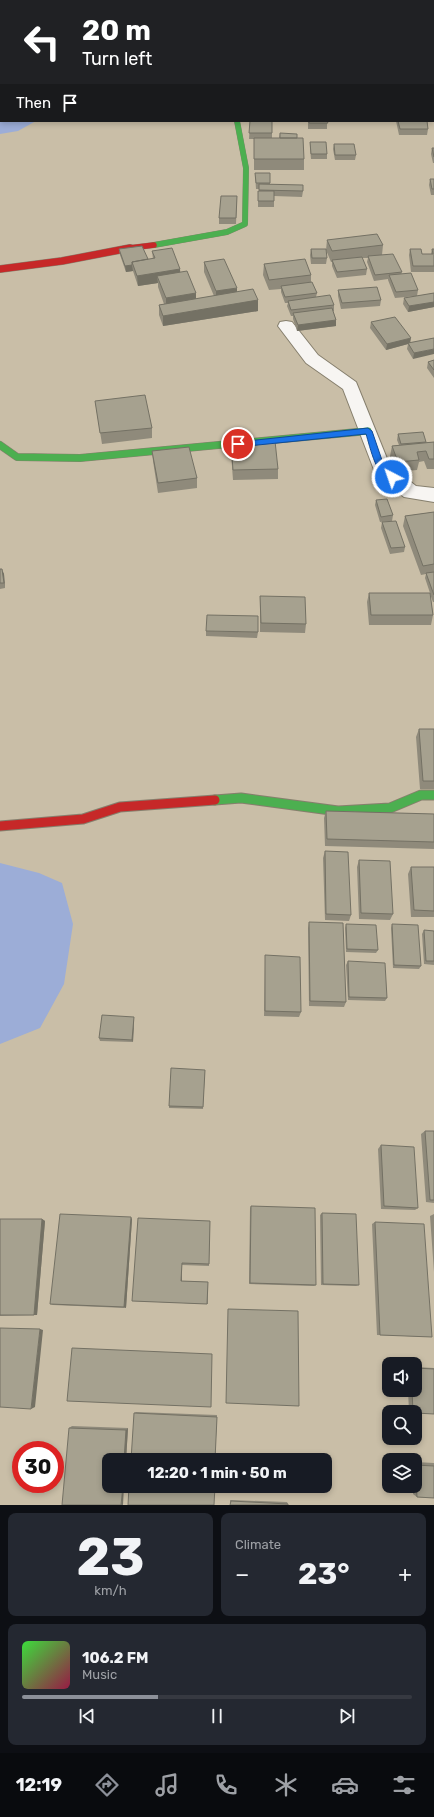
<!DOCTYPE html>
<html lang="en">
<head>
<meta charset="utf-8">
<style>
  :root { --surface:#171b24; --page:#242831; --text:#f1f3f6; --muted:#9ea1a6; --line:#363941; --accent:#8c9099 }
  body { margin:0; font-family:Rubik,sans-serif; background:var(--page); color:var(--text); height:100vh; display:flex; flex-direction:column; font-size:15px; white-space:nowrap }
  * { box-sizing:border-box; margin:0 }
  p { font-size:13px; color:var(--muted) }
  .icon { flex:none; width:22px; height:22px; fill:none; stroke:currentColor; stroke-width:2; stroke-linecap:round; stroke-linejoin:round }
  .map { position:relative; height:1505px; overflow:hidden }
  .sheet { display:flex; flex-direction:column; gap:8px; padding:8px; background:#0d0f14; flex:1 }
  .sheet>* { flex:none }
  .top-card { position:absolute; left:0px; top:0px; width:434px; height:122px; box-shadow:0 2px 6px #0003; background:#202124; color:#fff; overflow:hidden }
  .fabs { position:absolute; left:382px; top:1357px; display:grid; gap:8px }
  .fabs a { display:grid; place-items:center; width:40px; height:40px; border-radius:8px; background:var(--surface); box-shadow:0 2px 6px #0003; font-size:20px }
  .speed { position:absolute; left:12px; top:1441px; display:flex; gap:8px; font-size:20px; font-weight:700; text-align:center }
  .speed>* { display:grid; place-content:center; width:52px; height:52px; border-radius:50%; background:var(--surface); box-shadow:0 2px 6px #0003; line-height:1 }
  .speed .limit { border:6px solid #d22; background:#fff; color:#111 }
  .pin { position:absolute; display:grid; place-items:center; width:34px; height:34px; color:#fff; margin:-17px; border:2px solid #fff; border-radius:50%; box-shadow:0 1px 4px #0007 }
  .me { position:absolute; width:44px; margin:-22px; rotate:319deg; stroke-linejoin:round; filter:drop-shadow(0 0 3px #0008) }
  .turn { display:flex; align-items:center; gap:14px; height:84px; padding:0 16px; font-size:18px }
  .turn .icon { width:52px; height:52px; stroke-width:2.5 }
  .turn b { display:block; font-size:28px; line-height:34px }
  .then { display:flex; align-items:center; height:38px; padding:0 16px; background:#0003; gap:8px; font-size:15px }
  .big { font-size:30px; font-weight:700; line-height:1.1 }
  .sheet .card { flex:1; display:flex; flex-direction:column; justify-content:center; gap:6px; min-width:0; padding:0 14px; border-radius:8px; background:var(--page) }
  .sheet .dial { align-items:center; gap:0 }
  .dial b { font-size:52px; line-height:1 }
  .song { display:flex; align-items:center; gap:12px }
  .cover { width:48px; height:48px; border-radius:6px; background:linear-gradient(135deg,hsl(120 70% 55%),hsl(340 70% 35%)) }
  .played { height:4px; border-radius:2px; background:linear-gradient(90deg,var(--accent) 35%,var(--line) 35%) }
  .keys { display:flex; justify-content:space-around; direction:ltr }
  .heat { display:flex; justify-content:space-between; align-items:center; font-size:22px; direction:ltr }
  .sheet .tiles { flex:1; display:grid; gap:8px; grid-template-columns:1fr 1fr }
  .card:last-child { grid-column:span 2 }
  .trip { position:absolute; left:102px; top:1453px; width:230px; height:40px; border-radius:8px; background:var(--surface); box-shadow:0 2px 6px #0003; font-weight:700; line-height:40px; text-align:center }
  .tab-bar { display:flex; height:64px; justify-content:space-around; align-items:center; background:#090b0e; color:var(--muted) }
  .tab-bar .icon { width:28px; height:28px }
  .tab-bar .current { color:var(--accent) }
  .tab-bar b { font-size:18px; color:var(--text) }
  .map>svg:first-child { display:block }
  .water { fill:#9cadd7 }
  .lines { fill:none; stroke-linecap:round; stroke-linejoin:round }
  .street-casing { stroke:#867f6d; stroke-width:2 }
  .fast-far2-casing { stroke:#867f6d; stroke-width:6 }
  .fast-far1-casing { stroke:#867f6d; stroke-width:8 }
  .fast-casing { stroke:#867f6d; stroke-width:11 }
  .jam-far2-casing { stroke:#867f6d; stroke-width:6 }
  .jam-far1-casing { stroke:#867f6d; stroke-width:8 }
  .jam-casing { stroke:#867f6d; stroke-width:11 }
  .street { fill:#f7f5f2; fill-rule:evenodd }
  .fast-far2 { stroke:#4caf50; stroke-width:5.5 }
  .fast-far1 { stroke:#4caf50; stroke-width:7 }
  .fast { stroke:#4caf50; stroke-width:9 }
  .jam-far2 { stroke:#c62828; stroke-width:5.5 }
  .jam-far1 { stroke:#c62828; stroke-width:7 }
  .jam { stroke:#c62828; stroke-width:9 }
  .wall { fill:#8f8a7b }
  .shaded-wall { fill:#747164 }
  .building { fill:#a6a18f; stroke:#747164 }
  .route { fill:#1a73e8; stroke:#114b97 }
</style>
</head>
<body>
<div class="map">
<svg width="434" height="1505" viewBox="0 0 434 1505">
  <rect width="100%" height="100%" fill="#c9bea7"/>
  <!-- water -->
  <path class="water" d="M0 0H196L1 1V121H36L18 131 0 134Z
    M0 863 39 873 62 883 73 924 64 984 40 1028 0 1044Z"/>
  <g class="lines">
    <!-- street casing -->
    <g class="street-casing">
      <path id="street" d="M296 0H308V1H296Z
        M286 321 292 322 318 355 356 382 390 466 416 486 434 488V502L404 497 376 475 343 389 306 363 278 326 280 322Z"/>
    </g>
    <!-- fast-far2 casing -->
    <g class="fast-far2-casing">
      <path id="fast-far2" d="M154 245 227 232 245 224 246 168 237 121"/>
    </g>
    <!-- fast-far1 casing -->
    <g class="fast-far1-casing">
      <path id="fast-far1" d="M0 445 17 457 80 458 368 431"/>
    </g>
    <!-- fast casing -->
    <g class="fast-casing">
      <path id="fast" d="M215 800 241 798 338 811 390 808 421 795H434"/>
    </g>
    <!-- jam-far2 casing -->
    <g class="jam-far2-casing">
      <path id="jam-far2" d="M122 249 154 245"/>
    </g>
    <!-- jam-far1 casing -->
    <g class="jam-far1-casing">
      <path id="jam-far1" d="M0 269 62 261 130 248"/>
    </g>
    <!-- jam casing -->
    <g class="jam-casing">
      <path id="jam" d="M0 826 83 819 120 807 215 800"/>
    </g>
    <!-- street -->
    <use href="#street" class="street"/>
    <!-- fast-far2 -->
    <use href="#fast-far2" class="fast-far2"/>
    <!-- fast-far1 -->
    <use href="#fast-far1" class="fast-far1"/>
    <!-- fast -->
    <use href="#fast" class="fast"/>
    <!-- jam-far2 -->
    <use href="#jam-far2" class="jam-far2"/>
    <!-- jam-far1 -->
    <use href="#jam-far1" class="jam-far1"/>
    <!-- jam -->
    <use href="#jam" class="jam"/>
  </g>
  <!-- wall -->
  <path class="wall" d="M250 121H272V138H279L280 133 297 138 304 159V170H254V139H249Z
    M308 121H327V129H308Z
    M396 121H427L428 129 427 135H399Z
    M310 142 327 154V159H311L310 148Z
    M334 144 356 155 355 160H335L333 149Z
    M432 148H434V163H433L431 154Z
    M255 173H270V184L303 191 302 197 274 196V207H258V191H259V189H256Z
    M430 179H434V195H431L429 185Z
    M237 196 236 224H219V218Z
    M327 240 383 245 382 255 402 272 401 273 418 290 417 296 434 293V307L408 312 403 304 404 298 417 296 395 298 388 280V279L374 281 367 262 368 258H362L367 269 366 275 337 278 332 266V262H331L326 250Z
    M119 249 148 259H153L152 251 180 269V272L196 293V299L214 296 204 272V262L237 292 258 300V311L163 326 159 315V305L164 304 158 287V283L138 286 133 271 126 272 120 255Z
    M311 249 327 258 326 264H311L310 255Z
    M410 249 422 254H431L432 249H434V272H411L409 255Z
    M264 264 311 275V282L317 293 316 297 334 305V311H333L336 320V326L297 331 293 319V316H291L287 306 288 303H285L281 292V289L269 290 263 275Z
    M338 290 381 300 380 306 341 309 338 296Z
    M371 322 410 343 434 338 413 359 407 349 408 344 386 350 370 328Z
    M434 360V378L427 368 428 362Z
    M95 401 152 428V438L102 444Z
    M398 434 426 442H434V469H427L424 461 419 462 417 470 396 472 390 456 392 446 399 445 397 440Z
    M231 443 278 469V479L233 480 231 453Z
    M152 451 197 478V488L158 493 153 461Z
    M376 500 393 515 392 521 380 522 375 505Z
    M434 512V602H433L430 594 433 615 431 625H369L367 602 369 593H430L425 578 426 574 421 575 403 526 405 516Z
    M382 522 405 547 404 552 390 554 381 528Z
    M0 569 4 574 5 588 0 589Z
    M260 596 306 624 305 633 260 632Z
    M206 631 258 632 257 638 206 636Z
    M419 729H434V789H420L416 737Z
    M326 811 434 814V849L325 846 324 818Z
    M325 851 351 915 349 921 325 920 323 858Z
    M359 860 393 914 390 920 359 919 357 867Z
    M411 867H434V917H411L408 874Z
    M309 922 346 1002 344 1007 309 1006 308 928Z
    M346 924 378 950 376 953 346 952 345 928Z
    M392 924 421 966 419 969 393 968 391 928Z
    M424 930 434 931V965L424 964 422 934Z
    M265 955 301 1012 299 1017 264 1016 265 961Z
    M348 961 387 998 385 1001 348 1000 346 965Z
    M134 1017V1020L133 1042 100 1041 99 1038Z
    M205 1070 203 1109 169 1108V1106Z
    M425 1131H434V1203L426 1202 421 1134Z
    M381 1145 418 1208 415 1210 381 1209 378 1149Z
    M251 1206 316 1285 314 1286 249 1284 250 1208Z
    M322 1213 359 1285 356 1286 321 1285 320 1215Z
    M434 1214V1272L430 1216Z
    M0 1219H42L45 1221 37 1315 0 1316Z
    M132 1219 126 1308 53 1305 50 1304Z
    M210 1221 209 1266 182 1265V1281L208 1282V1304L134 1301H132Z
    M375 1222 432 1337 377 1335 372 1224Z
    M415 1367 434 1368V1414L409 1412 408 1390H415Z
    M136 1412 217 1415 215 1460 134 1413Z
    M72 1426 128 1428 126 1460 69 1428Z
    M415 1462 434 1463V1498L417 1497 413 1494V1486H415Z
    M230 1500 287 1502 288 1504 230 1505Z"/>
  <!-- shaded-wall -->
  <path class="shaded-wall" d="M132 265 133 271 126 272 125 266Z
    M180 269 181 280 157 276 158 283 138 286 137 276Z
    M237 288V298L216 302V291Z
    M196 293V304L166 309V298Z
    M258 300V311L163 326V316Z
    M434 302V307L408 312 409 306Z
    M336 320V326L297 331 298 325Z
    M411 338 410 344 408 343V344L386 350 387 344Z
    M434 349V354L413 359 414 353Z
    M2 569 4 574 5 588 4 583Z
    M134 1017V1020L133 1042 132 1040Z
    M131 1217 132 1219 126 1308 124 1307Z
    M42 1219 45 1221 37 1315H34Z
    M182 1263V1282L181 1281Z
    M40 1329 43 1330 35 1407 31 1409Z
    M128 1428 126 1460H124L126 1430Z
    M123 1486H124L123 1505H121Z"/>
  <!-- building -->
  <path class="building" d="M250 121H272V133H249Z
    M309 121H327L328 123H309Z
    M398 121H427L428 129H400Z
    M280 133 297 134V138H280Z
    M254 138H303L304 159H254Z
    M310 142H326L327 154H311Z
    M334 144H354L356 155H335Z
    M432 148H434V157Z
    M255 173H270V183H256Z
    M430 179H434V189H432Z
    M259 184 303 185V191L259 190Z
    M258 191H274V201H258Z
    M221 196H237L236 218H219Z
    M377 234 383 245 332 251 327 240Z
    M142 246 148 259 132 262V265L125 266 119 249Z
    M172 248 180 269 137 276 132 262 155 258 152 251Z
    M311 249H326L327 258H312Z
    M410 249H421L422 254H433L432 249H434V266H413Z
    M393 254 402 272 375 275 368 256Z
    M362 257 367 269 337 272 332 260Z
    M224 259 237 288 216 291 204 262Z
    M305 259 311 275 269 280 264 264Z
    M187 271 196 293 166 298 157 276Z
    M411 273 418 290 396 292 389 275Z
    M312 282 317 293 285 297 281 286Z
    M377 287 381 300 342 303 338 290Z
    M253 289 258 300 163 316 159 305Z
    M434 293V302L409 306 404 298Z
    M330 295 334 305 291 310 288 301Z
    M332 308 336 320 298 325 293 313Z
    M395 317 411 338 387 344 371 322Z
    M434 338V349L414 353 408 343Z
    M434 360V370L428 362Z
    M145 395 152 428 100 433 95 401Z
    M423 432 426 442 401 444 398 434Z
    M275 441 278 469 233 470 231 443Z
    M434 442V459H429L426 451 417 452 419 460 398 462 392 446Z
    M189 447 197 478 158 483 152 451Z
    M387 499 393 515 381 517 376 500Z
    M434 512V564L423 566 405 516Z
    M396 521 405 547 391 548 382 522Z
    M0 569H2L4 583H0Z
    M434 572V595L426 573Z
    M369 593H430L433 615H371Z
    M260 596 305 597 306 624 261 623Z
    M207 615 258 616V632L206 631Z
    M419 729H434V781H423Z
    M326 811 434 814V842L327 839Z
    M325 851 348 852 351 915 326 914Z
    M359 860 390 861 393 914 361 913Z
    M411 867H434V911L414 910Z
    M309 922 343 923 346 1002 310 1001Z
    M346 924 376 925 378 950 347 949Z
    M392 924 418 925 421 966 394 965Z
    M424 930 434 931V961H426Z
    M265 955 300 957 301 1012 265 1011Z
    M348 961 385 963 387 998 349 997Z
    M102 1015 134 1017 132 1040 99 1038Z
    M171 1068 205 1070 203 1107 169 1106Z
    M425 1131H434V1200H430Z
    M381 1145 414 1147 418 1208 384 1206Z
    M251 1206 315 1208 316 1285 250 1283Z
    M322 1213 356 1214 359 1285 323 1284Z
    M60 1214 131 1217 124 1307 50 1304Z
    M138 1218 210 1221 209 1264 182 1263 181 1281 208 1282 207 1304 132 1301Z
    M0 1219H42L34 1315H0Z
    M375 1222 424 1224 432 1337 380 1335Z
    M228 1309 298 1311 299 1406 226 1403Z
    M0 1328 40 1329 31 1409 0 1407Z
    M72 1348 212 1354 211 1407 67 1401Z
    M415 1368 434 1369V1414L415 1413V1412H413L412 1390H415Z
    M134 1413 217 1417 215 1460H131Z
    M69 1428 126 1430 124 1460H109V1486H123L121 1505H62Z
    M415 1465 434 1466V1498L417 1497Z
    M129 1486H215L214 1505H128Z
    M231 1501 288 1504V1505H230Z"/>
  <!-- route -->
  <path class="route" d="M368 428 372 431 385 469 394 475V479C377 483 370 446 366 434L238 447 234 444 238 442Z"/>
</svg>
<div class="fabs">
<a><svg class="icon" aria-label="sound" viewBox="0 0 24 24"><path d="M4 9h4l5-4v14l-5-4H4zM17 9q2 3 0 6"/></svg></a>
<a><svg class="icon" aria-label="search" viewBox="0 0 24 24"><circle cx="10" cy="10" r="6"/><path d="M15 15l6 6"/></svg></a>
<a><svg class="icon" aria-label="layers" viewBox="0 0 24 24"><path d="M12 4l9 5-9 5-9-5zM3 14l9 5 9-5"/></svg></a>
</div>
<div class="speed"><div class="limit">30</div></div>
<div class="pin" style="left:238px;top:444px;background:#d93025"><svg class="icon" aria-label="arrive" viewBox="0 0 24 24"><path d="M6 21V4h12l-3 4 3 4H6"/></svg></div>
<svg class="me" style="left:392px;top:477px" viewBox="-20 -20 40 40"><circle r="17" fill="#1a73e8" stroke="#fff" stroke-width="3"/><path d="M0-11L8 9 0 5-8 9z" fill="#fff"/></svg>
<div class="trip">12:20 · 1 min · 50 m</div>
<div class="top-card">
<div class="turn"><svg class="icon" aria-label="left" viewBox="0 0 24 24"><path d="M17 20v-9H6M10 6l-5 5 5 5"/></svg><div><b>20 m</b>Turn left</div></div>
<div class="then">Then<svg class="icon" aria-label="arrive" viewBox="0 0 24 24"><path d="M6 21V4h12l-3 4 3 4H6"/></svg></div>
</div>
</div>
<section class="sheet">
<div class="tiles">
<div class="card dial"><b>23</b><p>km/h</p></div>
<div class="card"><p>Climate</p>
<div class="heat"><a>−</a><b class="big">23°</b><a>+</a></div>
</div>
<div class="card">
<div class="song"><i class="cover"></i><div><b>106.2 FM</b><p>Music</p></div></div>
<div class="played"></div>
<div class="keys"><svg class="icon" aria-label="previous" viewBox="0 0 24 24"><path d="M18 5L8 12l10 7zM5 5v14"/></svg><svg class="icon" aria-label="pause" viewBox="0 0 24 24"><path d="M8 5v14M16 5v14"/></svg><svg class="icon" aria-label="next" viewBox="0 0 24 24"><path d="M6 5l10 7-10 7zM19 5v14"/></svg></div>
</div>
</div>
</section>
<nav class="tab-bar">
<b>12:19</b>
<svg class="icon current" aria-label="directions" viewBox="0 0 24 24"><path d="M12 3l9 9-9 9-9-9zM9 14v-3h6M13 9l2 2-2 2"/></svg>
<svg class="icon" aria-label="music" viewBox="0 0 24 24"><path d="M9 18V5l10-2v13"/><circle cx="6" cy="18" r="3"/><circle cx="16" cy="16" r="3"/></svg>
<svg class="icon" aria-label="phone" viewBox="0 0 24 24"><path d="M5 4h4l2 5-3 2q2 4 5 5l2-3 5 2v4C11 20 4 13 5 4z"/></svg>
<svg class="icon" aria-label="climate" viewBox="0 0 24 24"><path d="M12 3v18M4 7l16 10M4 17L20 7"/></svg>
<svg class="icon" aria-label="car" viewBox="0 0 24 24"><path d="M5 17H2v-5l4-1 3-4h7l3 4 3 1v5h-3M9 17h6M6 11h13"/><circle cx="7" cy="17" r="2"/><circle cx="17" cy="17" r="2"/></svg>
<svg class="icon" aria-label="filters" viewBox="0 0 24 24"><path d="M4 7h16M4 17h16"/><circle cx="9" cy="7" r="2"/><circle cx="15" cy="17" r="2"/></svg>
</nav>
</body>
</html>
